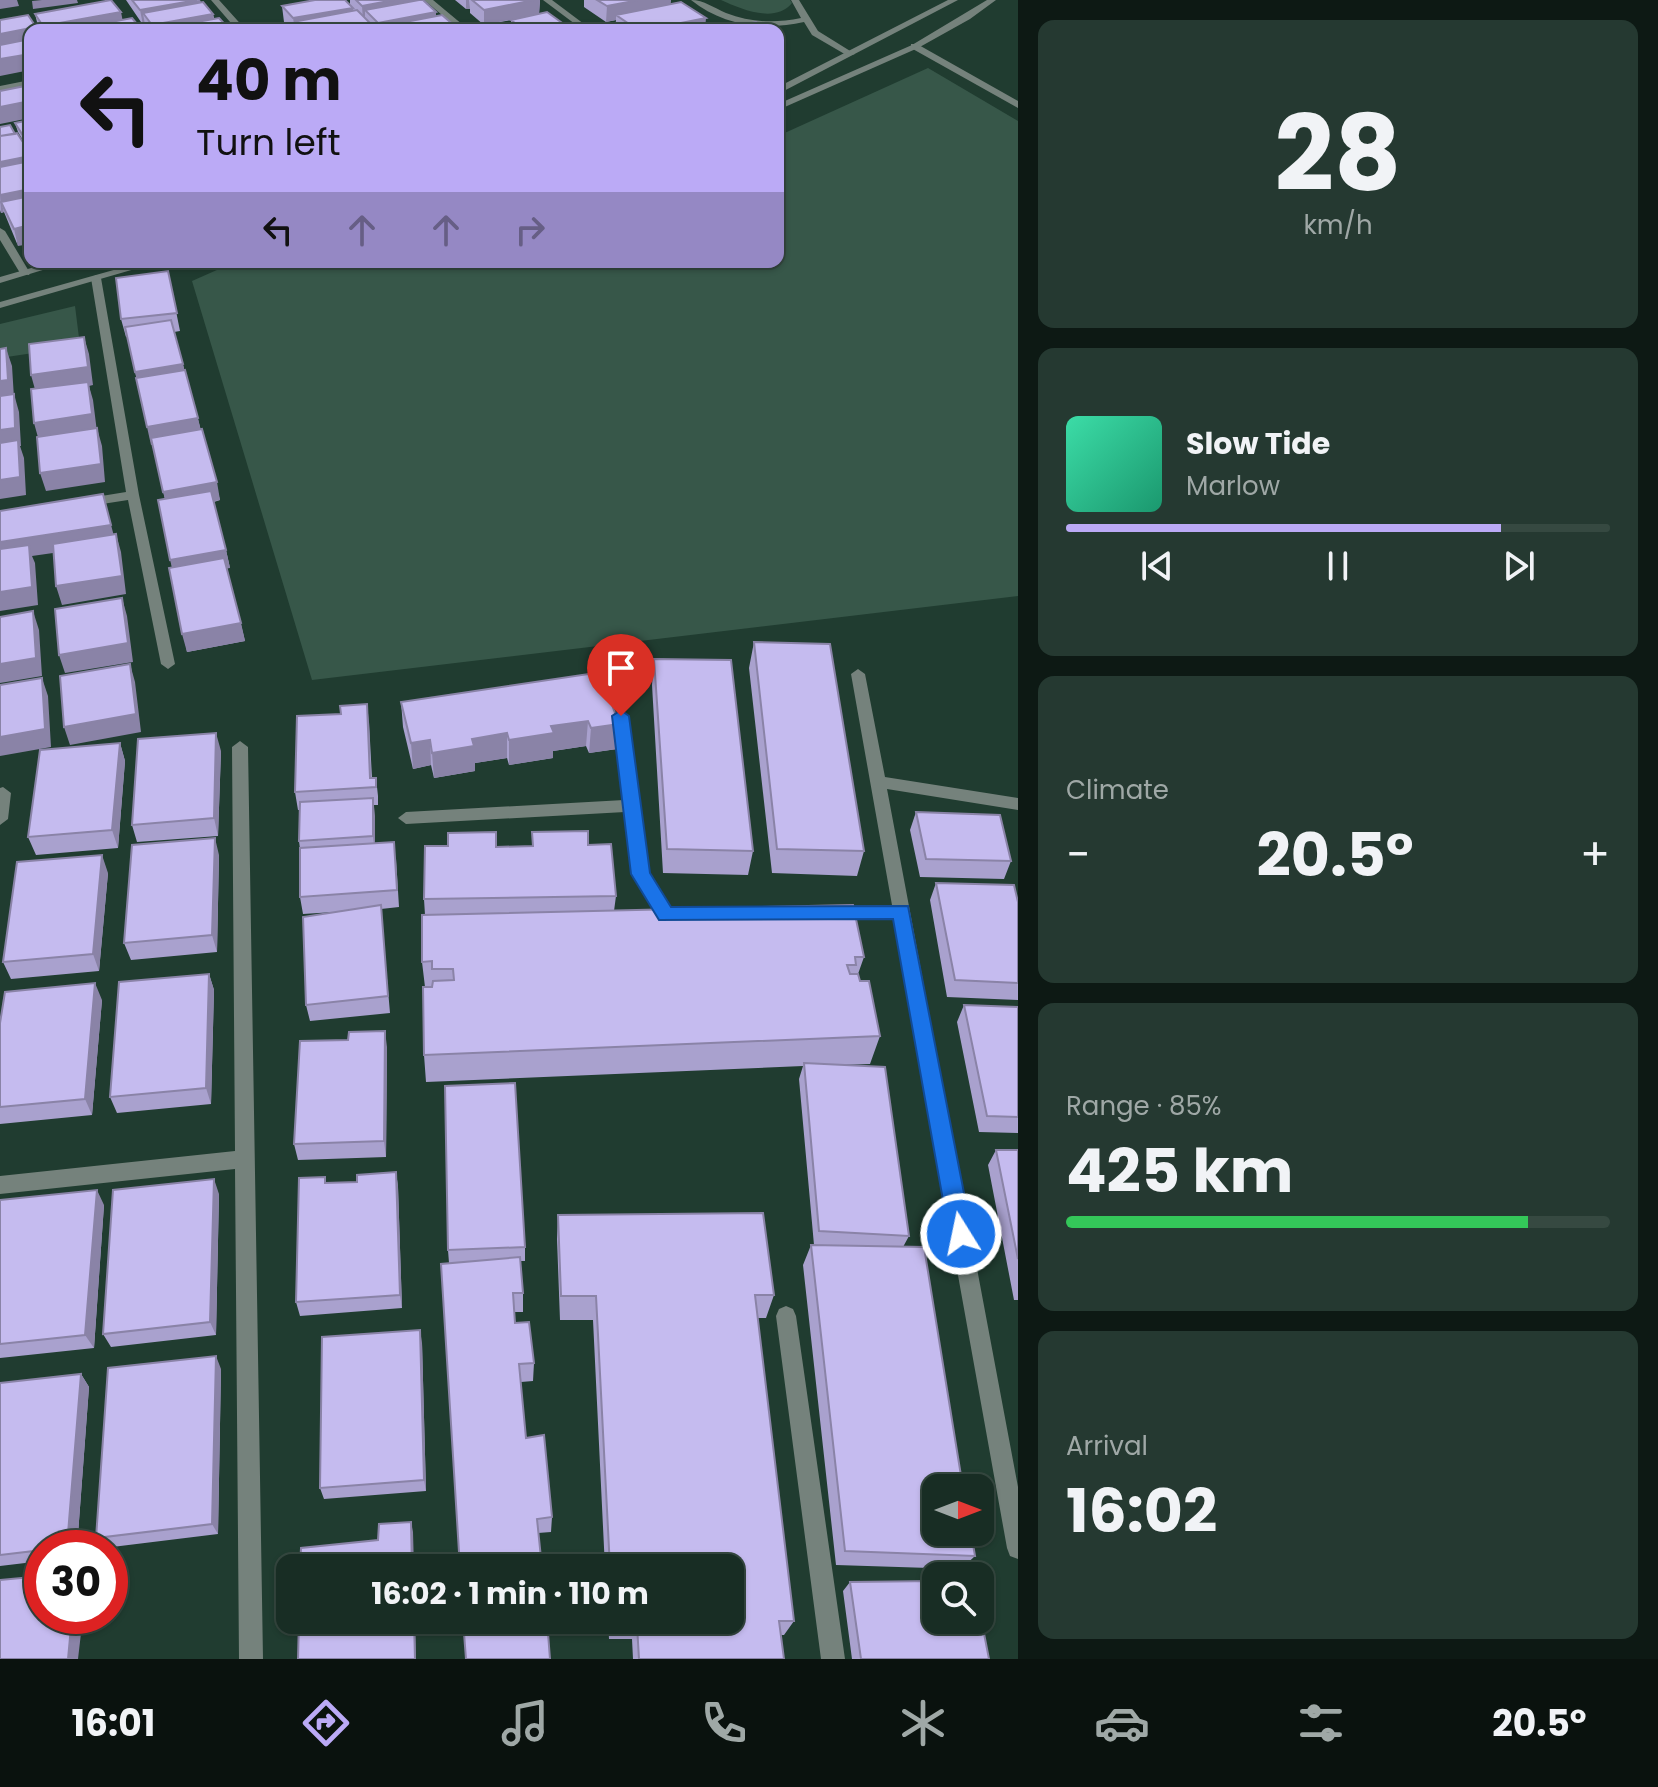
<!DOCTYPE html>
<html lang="en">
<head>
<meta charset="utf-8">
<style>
  :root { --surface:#182d24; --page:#253931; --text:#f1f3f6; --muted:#9fa8a6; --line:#364941; --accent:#bbaaf6 }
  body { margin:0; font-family:Poppins,sans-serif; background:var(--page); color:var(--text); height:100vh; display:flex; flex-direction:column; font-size:30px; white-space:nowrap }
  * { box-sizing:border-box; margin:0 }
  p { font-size:26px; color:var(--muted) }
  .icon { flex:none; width:44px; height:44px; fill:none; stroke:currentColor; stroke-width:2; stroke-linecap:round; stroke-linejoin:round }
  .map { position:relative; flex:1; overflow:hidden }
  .panel { display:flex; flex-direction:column; gap:20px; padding:20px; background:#0d1914; width:640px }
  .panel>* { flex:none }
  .top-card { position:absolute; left:24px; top:24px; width:760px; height:244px; border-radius:16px; box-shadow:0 2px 6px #0004,0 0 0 2px var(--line); background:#bbaaf6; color:#111; overflow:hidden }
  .needle { width:52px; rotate:90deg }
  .fabs { position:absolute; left:922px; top:1474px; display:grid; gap:16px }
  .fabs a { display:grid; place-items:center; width:72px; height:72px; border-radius:16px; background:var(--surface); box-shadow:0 2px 6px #0004,0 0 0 2px var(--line); font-size:40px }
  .speed { position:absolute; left:24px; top:1530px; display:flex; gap:16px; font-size:40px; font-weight:700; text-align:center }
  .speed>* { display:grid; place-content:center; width:104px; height:104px; border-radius:50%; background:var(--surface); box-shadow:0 2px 6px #0004,0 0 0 2px var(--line); line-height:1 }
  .speed .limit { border:12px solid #d22; background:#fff; color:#111 }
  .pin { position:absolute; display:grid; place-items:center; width:68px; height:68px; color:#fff; margin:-82px -34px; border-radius:50% 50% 50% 0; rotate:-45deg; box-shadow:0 0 8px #0007 }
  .pin .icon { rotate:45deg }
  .me { position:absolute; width:88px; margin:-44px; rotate:350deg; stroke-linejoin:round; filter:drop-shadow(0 0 6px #0008) }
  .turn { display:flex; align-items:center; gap:28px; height:168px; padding:0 40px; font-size:36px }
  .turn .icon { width:104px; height:104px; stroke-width:2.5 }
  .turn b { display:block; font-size:56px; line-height:68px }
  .lanes { display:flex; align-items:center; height:76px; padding:0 40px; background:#0003; justify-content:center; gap:40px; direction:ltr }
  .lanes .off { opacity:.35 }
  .big { font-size:60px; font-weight:700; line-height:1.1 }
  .panel .card { flex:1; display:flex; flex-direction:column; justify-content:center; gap:12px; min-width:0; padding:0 28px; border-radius:16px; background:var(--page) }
  .panel .dial { align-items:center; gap:0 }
  .dial b { font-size:104px; line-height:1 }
  .song { display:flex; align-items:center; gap:24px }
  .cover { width:96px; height:96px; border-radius:12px; background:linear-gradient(135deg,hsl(160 70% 55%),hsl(160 70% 35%)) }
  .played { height:8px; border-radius:4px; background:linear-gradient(90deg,var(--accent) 80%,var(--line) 80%) }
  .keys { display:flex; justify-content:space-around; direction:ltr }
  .heat { display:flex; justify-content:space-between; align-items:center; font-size:44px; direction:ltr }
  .charge { height:12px; border-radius:6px; background:linear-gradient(90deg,#34c759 85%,var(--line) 0) }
  .trip { position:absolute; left:276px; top:1554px; width:468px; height:80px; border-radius:16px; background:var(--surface); box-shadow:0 2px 6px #0004,0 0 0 2px var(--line); font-weight:700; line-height:80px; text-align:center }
  .tab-bar { display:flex; height:128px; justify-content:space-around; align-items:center; background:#0a120e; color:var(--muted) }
  .tab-bar .icon { width:56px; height:56px }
  .tab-bar .on { color:var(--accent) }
  .tab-bar b { font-size:36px; color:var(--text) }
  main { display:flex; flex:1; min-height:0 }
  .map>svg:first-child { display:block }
  .green { fill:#375749 }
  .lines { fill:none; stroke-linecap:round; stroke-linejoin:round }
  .service { fill:#75827c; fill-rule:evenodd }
  .minor { fill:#75827c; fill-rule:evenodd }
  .tertiary { fill:#75827c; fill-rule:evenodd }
  .wall { fill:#a9a1ce }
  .shaded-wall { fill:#8a83a7 }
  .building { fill:#c5bbef; stroke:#8a83a7; stroke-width:2 }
  .route { fill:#1a73e8; stroke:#114b97; stroke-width:2 }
</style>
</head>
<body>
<main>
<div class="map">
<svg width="1018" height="1659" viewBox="0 0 1018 1659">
  <rect width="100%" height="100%" fill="#203c30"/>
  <!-- green -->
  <path class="green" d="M721 0H790L792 3C775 24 741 9 721 0Z
    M928 68 1018 121V596L312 680 192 281 235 262H778V136Z
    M75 306 80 346 0 358V324Z"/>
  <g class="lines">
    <!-- service -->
    <path class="service" d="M211 0H219L246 30H237Z
      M424 0H433L469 30H460Z"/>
    <!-- minor -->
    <path class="minor" d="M543 0H552L592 30H583Z
      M691 0C704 0 714 8 726 13 751 23 776 23 801 18L791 0H799L818 31 855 54 848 56 812 35 804 22C765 31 723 26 691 0Z
      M911 44H917L1018 101V108L911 48Z
      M30 80V86L0 92V86Z
      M0 228 5 231 30 273 29 275 20 273 0 240Z
      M96 275 101 278 139 495 175 664 168 669 161 664 128 500 83 507 77 503 83 499 126 492 91 278Z
      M858 669 865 674 885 777 1018 798V810L887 789 1018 1487V1559L1010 1556 1007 1548 894 919 835 920 829 918 827 913 829 908 835 906 892 905 851 674Z
      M621 711 628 716 649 873 670 908 686 910 688 915 686 920H659L633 874 625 812 406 824 398 818 406 812 624 800 614 716Z
      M240 741 248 747 263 1659H239L235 1169 0 1194V1176L235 1151 232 747Z
      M3 787 11 793 8 819 0 825V788Z
      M786 1306 793 1309 796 1316 845 1659H821L776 1316 779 1309Z"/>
    <!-- tertiary -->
    <path class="tertiary" d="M948 0H958L778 94V87Z
      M987 0H996L970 19 918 48 778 110V104L912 45Z
      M52 262H69L0 283V277Z
      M142 262H159L0 308V302Z"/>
  </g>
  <!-- wall -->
  <path class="wall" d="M126 0H200L201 3 213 14 214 18 230 30H147L145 25H143Z
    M350 0H423L436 12V16L456 27V30H291L284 22 282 6 350 5Z
    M455 0H540L539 14 565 25V30H514L511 28V20L517 19 484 25 470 13V9H466Z
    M584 0H671L670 4 705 30H615L616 20 606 22 584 7Z
    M35 14 122 20 142 30H39Z
    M30 120V141L24 142 18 132 15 123Z
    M0 127 18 246 4 212 1 213 0 210Z
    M168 271 180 331 174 332 220 500 214 502 226 550 230 568H227L245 641 187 652 172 568 165 499 127 337H126L121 319Z
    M754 642 864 851 857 876 772 873 749 668Z
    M654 659 753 851 748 875 663 873 652 685Z
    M604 695 617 749 589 753 586 746 553 751V758L509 765 507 758 475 763V771L434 778 431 765 413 769 403 727 401 702Z
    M369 722 372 778H376L378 796V805H374L375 843 396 859 399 907 381 909 390 1013 310 1021 306 1005 334 912 303 914 300 897V849L299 841 300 810H298L295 792Z
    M120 743 125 761 118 848 36 855 28 837Z
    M221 751 218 836 137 842 132 825Z
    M916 812 1011 861 1004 879 920 877 910 830Z
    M532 832 588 845 616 896 614 911 864 957 858 974 880 1036 870 1064 839 1065 909 1236 903 1247 975 1556 961 1569 836 1565 803 1265 811 1245H814L799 1079 803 1066 426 1082 424 1055 425 987 422 962 425 915 424 899 496 847 532 846Z
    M219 855 217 952 131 960 124 943Z
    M108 873 99 971 11 979 3 962Z
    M936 883 1018 902V1000L947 997 930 900Z
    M209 974 214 990 211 1104 117 1113 110 1097Z
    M102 1000 92 1115 0 1124V1023Z
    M964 1005 1018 1007V1133L979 1132 957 1022Z
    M348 1040 387 1047 386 1157 298 1160 294 1144Z
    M996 1150H1018V1300H1014L988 1165Z
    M396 1172 398 1187 402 1308 300 1316 296 1302 326 1183 357 1182Z
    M219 1194 216 1335 111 1347 103 1334Z
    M0 1200 104 1205 94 1348 0 1358Z
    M558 1215 774 1295 766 1318H757L794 1621 784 1635H781L784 1659H633L632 1639H609L608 1620H730V1568H605L593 1320H560L557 1239Z
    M525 1247V1261H520L523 1293V1312H514L515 1323 534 1363 533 1381 521 1382 526 1438 552 1517 551 1532 538 1533 449 1263 448 1250Z
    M422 1343 426 1491 324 1499 320 1488Z
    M221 1369 218 1534 104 1548 96 1538Z
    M81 1374 89 1387 77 1548H42V1561L0 1566V1383Z
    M850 1582 989 1659H852L843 1591Z"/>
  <!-- shaded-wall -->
  <path class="shaded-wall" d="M0 0H17L19 6 0 9Z
    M42 0H77L78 3 33 9 32 1Z
    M200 0 203 15 143 13 145 25H143L140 10Z
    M394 0H419L365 10V21H363L362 6Z
    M466 0H469L470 9H466Z
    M534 0H540L539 14 484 25V10Z
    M639 0H671L670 9 616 15V20L606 22 607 6Z
    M353 8 354 23 298 21 299 30H295L293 18Z
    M121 12 124 27 110 30H44L43 26Z
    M436 12V27L384 26V30H378V23Z
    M213 14 216 30 158 29V30H153L152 25Z
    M706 18 705 30H646Z
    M370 23 371 30H332Z
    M565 25V30H543Z
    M36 27 37 30H30V45L0 50V34Z
    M30 54V70L0 76V59Z
    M30 101V118L0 124V107Z
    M29 132 30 141 24 142 22 134Z
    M30 156V174L0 180V162Z
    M30 189V207L1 202 4 212 1 213 0 195Z
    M30 225V244L18 246 14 229Z
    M84 337 89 354 93 385 89 386 93 400 97 432 39 441 34 423 36 393 31 375Z
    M6 348 12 366 14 398 0 400V381Z
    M183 364 187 382 139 390 135 372Z
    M14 394 19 412 21 446H20L24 458 26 495 0 499V430Z
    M198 418 202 436 151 445 147 427Z
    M97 428 102 446 105 482 46 491 40 473Z
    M217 482 220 500 168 510 163 492Z
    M103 494 116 544 32 556 35 563 38 605 0 611V542Z
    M116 534 121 552 126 594 62 605 56 586Z
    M226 550 230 568 175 578 170 560Z
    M122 598 127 616 133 662 65 673 59 655Z
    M33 611 39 630 42 676 0 683V664Z
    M241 623 245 641 187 652 182 634Z
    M130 664 135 682 141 732 70 745 64 727Z
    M42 678 48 696 51 747 0 756V737Z
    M367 704 369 722 371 787Z
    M588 721 586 746 553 751V758L509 765V740L551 726Z
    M619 724 617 749 589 753 591 728Z
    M216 733 221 751 218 836 214 818Z
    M507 733V758L475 763V771L434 778 432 753 472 739Z
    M430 740 431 765 413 769 411 743Z
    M120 743 125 761 118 848 112 830Z
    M373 798 375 816V854L373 836Z
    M215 838 219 855 217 952 212 935Z
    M102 855 108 873 99 971 93 954Z
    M209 974 214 990 211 1104 206 1088Z
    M95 983 102 1000 92 1115 85 1099Z
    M385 1031 387 1047 386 1157 384 1141Z
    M396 1172 398 1187 402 1308 400 1295Z
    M214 1179 219 1194 216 1335 210 1322Z
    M97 1190 104 1205 94 1348 85 1335Z
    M420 1330 422 1343 426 1491 424 1480Z
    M216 1356 221 1369 218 1534 212 1524Z
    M81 1374 89 1387 77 1548H69L67 1546Z
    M411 1522 413 1532 414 1568H412Z
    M72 1616H83L78 1659H68Z
    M414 1620H415L416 1659H415Z"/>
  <!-- building -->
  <path class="building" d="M111 0 121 12 43 26 35 14Z
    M132 0H197L140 10Z
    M315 0H345L353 8 293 18 282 6Z
    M356 0H394L362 6Z
    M419 0H423L436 12 378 23 365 10Z
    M472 0H534L484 10Z
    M597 0H639L607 6Z
    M203 2 213 14 152 25 143 13Z
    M681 2 706 18 646 30H638L616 15Z
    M357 10 370 23 332 30H307L298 21Z
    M547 12 565 25 543 30H524L511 20Z
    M28 15 36 27 0 34V20Z
    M442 15 456 27 442 30H388L384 26Z
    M132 18 142 30H69Z
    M219 18 230 30H159L158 29Z
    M756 22 768 30H719Z
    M372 26 376 30H350Z
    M30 39V54L0 59V45Z
    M30 85V101L0 107V91Z
    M30 120V132L22 134 15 123Z
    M10 125 15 134 0 136V127Z
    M17 133 30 153V156L0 162V136Z
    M30 161V189L0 195V167Z
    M30 196V225L14 229 1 202Z
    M168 271 177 313 121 319 116 278Z
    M171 320 183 364 135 372 125 327Z
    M84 337 88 367 31 375 29 344Z
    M6 348 8 380 0 381V349Z
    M185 370 198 418 147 427 136 378Z
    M88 382 92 414 34 423 31 389Z
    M14 394 15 428 0 430V396Z
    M97 428 101 464 40 473 37 437Z
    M202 429 217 482 163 492 151 438Z
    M18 440 20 477 0 480V443Z
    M211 491 226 550 170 560 158 500Z
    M103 494 111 525 0 542V511Z
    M116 534 122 576 56 586 53 544Z
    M29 545 32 587 0 592V549Z
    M224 558 241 623 182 634 169 568Z
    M122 598 128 643 59 655 55 609Z
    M33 611 36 658 0 664V617Z
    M754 642 830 644 864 851 777 849Z
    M654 659 731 660 753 851 667 849Z
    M130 664 136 714 64 727 60 676Z
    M595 673 604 695 608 694 619 724 591 728 588 721 551 726 554 733 509 740 507 733 472 739 474 746 432 753 430 740 411 743 401 702Z
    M42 678 45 729 0 737V685Z
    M367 704 370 778H376V787L295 792 297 716 341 714 340 706Z
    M216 733 214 818 132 825 138 739Z
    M120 743 112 830 28 837 40 750Z
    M373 798V836L299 841 300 802Z
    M916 812 1000 815 1011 861 926 859Z
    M588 831V845L611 844 616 896 424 899 425 846H448V833L496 832V847L533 846 532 832Z
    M215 838 212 935 124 943 132 845Z
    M394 842 397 890 300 897V848Z
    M102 855 93 954 3 962 17 862Z
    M936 883 1014 885 1018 902V983L955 980Z
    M381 905 388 996 306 1005 303 917Z
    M853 905 864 957H855L856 965H847L850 974H858L860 981H869L880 1036 424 1055 423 987H432L433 981 454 980 453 969H432V961L422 962V915Z
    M209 974 206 1088 110 1097 119 982Z
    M95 983 85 1099 0 1107V1023L5 992Z
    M964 1005 1018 1007V1117L987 1116Z
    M385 1031 384 1141 294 1144 300 1041 348 1040 349 1032Z
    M804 1063 885 1067 909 1236 819 1231Z
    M515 1083 525 1247 448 1250 445 1086Z
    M996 1150H1018V1259Z
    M396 1172 400 1295 296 1302 299 1178 325 1177V1183L357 1182V1175Z
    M214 1179 210 1322 103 1334 113 1190Z
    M97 1190 85 1335 0 1344V1200Z
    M763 1213 774 1295H755L794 1621H779L784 1659H639L637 1625H613V1620H730V1568H610L596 1296H561L558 1215Z
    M811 1245 924 1247 963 1488H936V1532H971L975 1556 845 1551Z
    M520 1257 523 1293H513L515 1323 529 1322 534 1363 519 1364 526 1438 544 1435 552 1517 537 1519 542 1568H460L441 1264Z
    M420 1330 424 1480 320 1488 322 1337Z
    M216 1356 212 1524 96 1538 108 1368Z
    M81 1374 67 1546 42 1548V1550L0 1555V1383Z
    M411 1522 412 1568H300L301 1548 378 1540 379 1524Z
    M42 1576V1616H72L68 1659H0V1580Z
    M936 1581V1620H980V1613L989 1659H861L850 1582Z
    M299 1620H414L415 1659H298Z
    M463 1620H547L550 1659H466Z"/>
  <!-- route -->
  <path class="route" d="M621 710 629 716 650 873 671 907 908 906 972 1234 969 1242 961 1245 953 1242 949 1234 893 919 659 920 631 874 612 716Z"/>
</svg>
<div class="fabs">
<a><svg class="needle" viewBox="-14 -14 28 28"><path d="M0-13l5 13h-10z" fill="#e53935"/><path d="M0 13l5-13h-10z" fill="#9fa8a6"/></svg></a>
<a><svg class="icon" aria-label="search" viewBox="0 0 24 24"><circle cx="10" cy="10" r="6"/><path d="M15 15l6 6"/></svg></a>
</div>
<div class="speed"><div class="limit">30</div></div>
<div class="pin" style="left:621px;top:716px;background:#d93025"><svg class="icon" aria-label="arrive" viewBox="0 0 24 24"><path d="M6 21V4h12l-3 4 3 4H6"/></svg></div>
<svg class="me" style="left:961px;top:1234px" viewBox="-20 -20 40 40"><circle r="17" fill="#1a73e8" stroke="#fff" stroke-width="3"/><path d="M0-11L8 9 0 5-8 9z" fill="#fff"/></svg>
<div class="trip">16:02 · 1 min · 110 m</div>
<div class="top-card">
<div class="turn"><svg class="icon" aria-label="left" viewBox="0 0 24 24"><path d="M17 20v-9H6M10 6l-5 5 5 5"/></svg><div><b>40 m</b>Turn left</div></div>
<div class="lanes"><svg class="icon" aria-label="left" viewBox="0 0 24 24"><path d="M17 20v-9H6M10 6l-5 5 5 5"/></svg><svg class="icon off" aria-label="ahead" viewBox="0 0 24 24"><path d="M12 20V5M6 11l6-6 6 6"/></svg><svg class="icon off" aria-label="ahead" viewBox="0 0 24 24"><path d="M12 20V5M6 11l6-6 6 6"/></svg><svg class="icon off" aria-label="right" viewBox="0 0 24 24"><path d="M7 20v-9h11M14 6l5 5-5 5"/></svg></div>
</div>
</div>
<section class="panel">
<div class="card dial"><b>28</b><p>km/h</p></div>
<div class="card">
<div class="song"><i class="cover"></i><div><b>Slow Tide</b><p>Marlow</p></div></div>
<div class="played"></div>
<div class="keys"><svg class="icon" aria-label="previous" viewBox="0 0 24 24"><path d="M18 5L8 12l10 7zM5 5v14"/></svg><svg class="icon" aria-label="pause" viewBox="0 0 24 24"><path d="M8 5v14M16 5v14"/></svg><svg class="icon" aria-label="next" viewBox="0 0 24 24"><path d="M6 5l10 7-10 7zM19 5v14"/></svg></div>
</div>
<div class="card"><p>Climate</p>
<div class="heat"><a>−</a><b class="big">20.5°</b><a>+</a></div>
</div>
<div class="card"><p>Range · 85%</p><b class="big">425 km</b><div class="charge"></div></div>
<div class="card"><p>Arrival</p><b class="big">16:02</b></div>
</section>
</main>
<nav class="tab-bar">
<b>16:01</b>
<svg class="icon on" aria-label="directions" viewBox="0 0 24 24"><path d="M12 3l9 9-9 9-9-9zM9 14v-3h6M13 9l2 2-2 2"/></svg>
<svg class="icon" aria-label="music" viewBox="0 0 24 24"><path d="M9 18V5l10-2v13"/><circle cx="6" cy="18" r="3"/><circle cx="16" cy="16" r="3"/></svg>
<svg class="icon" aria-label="phone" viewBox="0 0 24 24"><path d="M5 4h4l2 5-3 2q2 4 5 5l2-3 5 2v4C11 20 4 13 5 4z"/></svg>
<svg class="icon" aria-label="climate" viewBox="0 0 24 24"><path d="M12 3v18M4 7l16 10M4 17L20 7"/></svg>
<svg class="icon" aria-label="car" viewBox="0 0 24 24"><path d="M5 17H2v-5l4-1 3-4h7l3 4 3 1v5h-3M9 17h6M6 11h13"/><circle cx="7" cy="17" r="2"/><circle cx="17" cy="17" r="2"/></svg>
<svg class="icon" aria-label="filters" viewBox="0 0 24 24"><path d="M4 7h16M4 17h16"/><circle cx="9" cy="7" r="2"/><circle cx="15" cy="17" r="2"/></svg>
<b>20.5°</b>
</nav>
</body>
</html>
